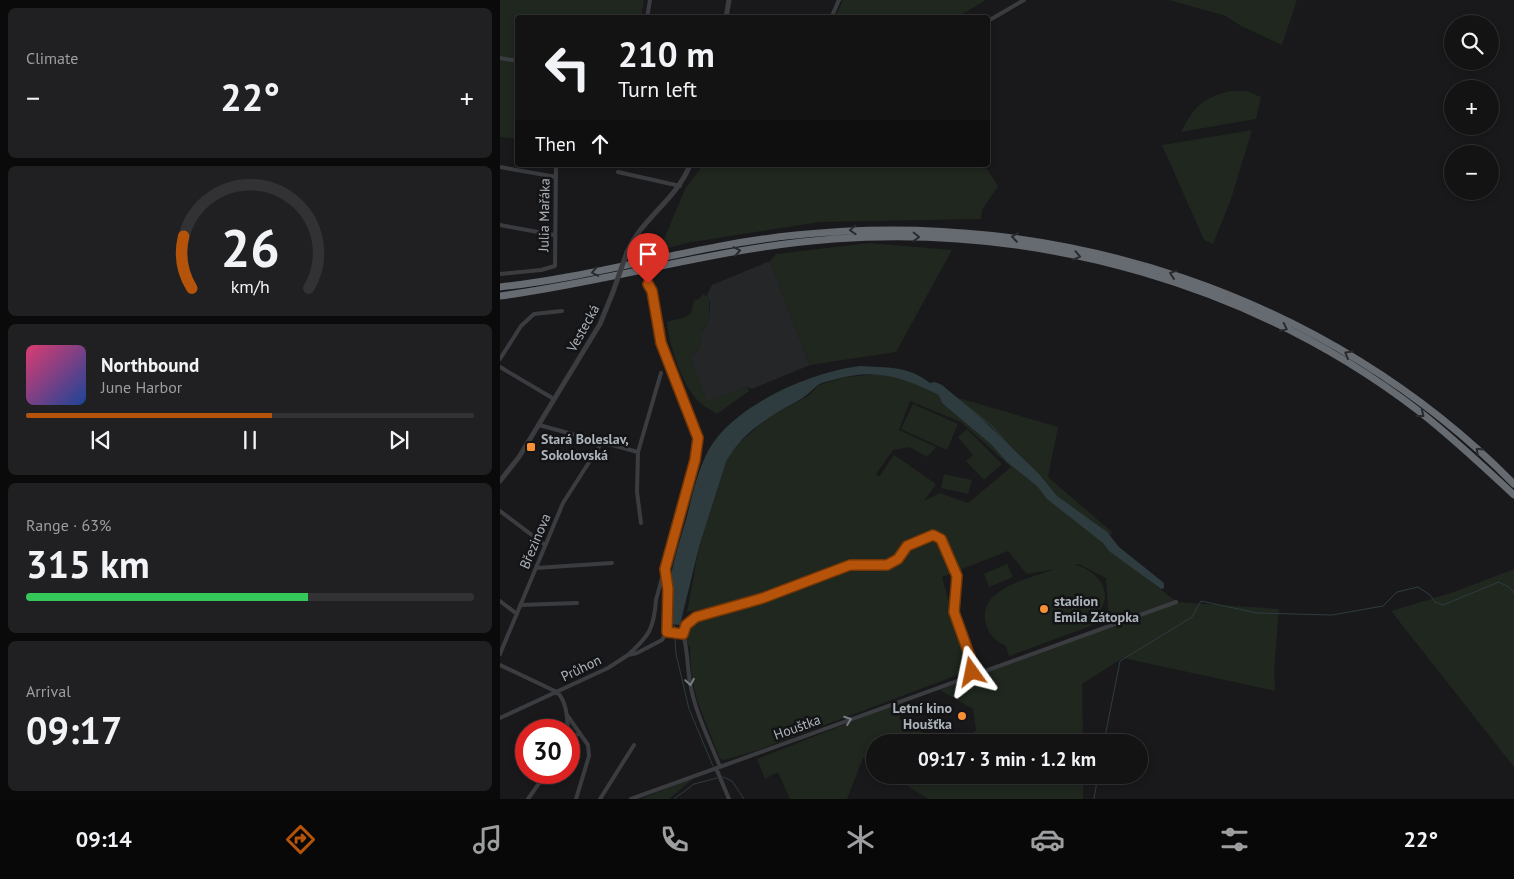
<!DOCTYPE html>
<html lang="en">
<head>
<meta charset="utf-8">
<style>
  :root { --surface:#131314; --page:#202022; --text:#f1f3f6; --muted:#9d9ea0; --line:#323234; --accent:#b45309 }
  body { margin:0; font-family:"PT Sans",sans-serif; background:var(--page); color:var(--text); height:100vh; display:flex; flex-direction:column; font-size:19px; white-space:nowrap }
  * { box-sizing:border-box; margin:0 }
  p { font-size:16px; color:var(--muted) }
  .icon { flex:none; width:28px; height:28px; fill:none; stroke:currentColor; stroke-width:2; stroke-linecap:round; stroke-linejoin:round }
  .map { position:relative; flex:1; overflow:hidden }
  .sheet { display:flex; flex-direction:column; gap:8px; padding:8px; background:#0a0a0b; width:500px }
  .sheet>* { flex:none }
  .banner { position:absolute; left:15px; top:15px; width:475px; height:152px; border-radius:5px; box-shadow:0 2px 8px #0003,0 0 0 1px var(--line); background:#131314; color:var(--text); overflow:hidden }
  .controls { position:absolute; left:944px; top:15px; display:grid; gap:10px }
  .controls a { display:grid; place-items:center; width:55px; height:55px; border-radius:50%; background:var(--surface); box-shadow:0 2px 8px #0003,0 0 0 1px var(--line); font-size:25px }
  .speed { position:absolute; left:15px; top:719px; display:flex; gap:10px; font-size:25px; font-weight:700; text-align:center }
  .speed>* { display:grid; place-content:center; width:65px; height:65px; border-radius:50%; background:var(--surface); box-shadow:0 2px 8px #0003,0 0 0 1px var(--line); line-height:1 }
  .speed .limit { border:8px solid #d22; background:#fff; color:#111 }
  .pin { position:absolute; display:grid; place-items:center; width:42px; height:42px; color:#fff; margin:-51px -21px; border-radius:50% 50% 50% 0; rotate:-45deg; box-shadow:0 0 5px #0007 }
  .pin .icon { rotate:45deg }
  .me { position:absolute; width:55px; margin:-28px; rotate:348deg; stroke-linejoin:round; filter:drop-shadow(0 0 4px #0008) }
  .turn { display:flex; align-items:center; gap:18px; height:105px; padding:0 20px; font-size:22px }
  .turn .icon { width:65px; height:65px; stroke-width:2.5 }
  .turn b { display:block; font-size:35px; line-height:42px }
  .then { display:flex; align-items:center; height:48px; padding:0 20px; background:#0003; gap:10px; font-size:19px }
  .big { font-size:38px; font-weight:800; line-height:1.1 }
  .sheet .tile { flex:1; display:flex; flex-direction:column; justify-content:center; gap:8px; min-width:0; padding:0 18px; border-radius:8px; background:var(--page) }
  .sheet .dial { align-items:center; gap:0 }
  .dial svg { height:130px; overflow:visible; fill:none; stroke:var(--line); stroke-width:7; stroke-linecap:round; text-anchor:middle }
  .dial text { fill:var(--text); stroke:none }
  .song { display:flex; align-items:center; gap:15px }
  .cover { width:60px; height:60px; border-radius:8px; background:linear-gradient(135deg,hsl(340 70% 55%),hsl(220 70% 35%)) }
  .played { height:5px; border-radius:2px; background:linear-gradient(90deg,var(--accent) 55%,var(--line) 55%) }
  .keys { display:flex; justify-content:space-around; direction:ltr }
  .heat { display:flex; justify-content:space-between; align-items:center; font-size:28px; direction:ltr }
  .charge { height:8px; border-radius:4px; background:linear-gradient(90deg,#34c759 63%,var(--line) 0) }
  .trip { position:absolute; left:366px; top:734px; width:282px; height:50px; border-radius:25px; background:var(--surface); box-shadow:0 2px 8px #0003,0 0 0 1px var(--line); font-weight:800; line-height:50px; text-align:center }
  .tabs { display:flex; height:80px; justify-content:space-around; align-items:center; background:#080808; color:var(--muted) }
  .tabs .icon { width:35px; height:35px }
  .tabs .on { color:var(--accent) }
  .tabs b { font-size:22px; color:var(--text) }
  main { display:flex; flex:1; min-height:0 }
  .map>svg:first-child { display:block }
  .built { fill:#252628 }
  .green { fill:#1f271f; fill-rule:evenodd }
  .water { fill:#2e3c40 }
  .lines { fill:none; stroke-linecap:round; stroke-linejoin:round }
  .stream { stroke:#2e3c40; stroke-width:1 }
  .minor { stroke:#3a3c40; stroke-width:4 }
  .tertiary { stroke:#3a3c40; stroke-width:5 }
  .motorway { stroke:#666b72; stroke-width:7 }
  .tertiary-bridge { stroke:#3a3c40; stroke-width:5 }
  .oneway { stroke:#282a2d }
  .oneway2 { stroke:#787d84 }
  .route-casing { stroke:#753606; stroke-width:12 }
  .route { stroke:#b45309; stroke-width:9 }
  .poi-dot { fill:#f68f36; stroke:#141416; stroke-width:2 }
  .labels { text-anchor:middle; stroke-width:5; stroke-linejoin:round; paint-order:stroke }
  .street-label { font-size:14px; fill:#abb3bb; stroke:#141416 }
  .poi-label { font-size:14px; font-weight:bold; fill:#abb3bb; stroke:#141416; text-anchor:start }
</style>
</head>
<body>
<main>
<section class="sheet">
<div class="tile"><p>Climate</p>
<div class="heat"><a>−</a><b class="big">22°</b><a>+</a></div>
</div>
<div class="tile dial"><svg viewBox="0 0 100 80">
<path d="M14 69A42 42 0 1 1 86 69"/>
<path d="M14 69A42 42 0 0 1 9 37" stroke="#b45309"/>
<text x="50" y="56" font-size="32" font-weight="700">26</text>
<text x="50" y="72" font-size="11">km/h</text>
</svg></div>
<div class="tile">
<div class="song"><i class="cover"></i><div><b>Northbound</b><p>June Harbor</p></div></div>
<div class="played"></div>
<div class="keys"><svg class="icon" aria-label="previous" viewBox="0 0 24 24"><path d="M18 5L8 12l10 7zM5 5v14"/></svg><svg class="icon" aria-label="pause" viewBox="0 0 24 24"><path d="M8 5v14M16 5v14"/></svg><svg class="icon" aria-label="next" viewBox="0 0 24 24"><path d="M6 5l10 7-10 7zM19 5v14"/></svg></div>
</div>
<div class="tile"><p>Range · 63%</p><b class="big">315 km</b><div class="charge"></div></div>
<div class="tile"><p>Arrival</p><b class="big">09:17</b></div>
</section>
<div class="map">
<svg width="1014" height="799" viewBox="0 0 1014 799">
  <rect width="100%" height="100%" fill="#19191b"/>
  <!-- built -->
  <path class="built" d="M270 261 310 365 252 389 247 387 207 402 190 357 201 347V332L209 323 210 302 207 295 212 285Z"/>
  <!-- green -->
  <path class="green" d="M0 0H144L141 17 18 18 17 139 0 137Z
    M343 0H486L457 17H335Z
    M669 0H797L782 45 741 26 726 16Z
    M730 91H747L761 97 756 119 681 132C695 106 701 99 730 91Z
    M752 130 731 199 713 244 704 240 662 145Z
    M203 165H474L487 169 498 186 482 210 481 219 320 222 186 243 159 251 185 189Z
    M369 243 452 250 396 352 310 365 270 261 276 254Z
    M203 294 209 298V323L201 332V347L190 357 207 401 248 387 249 391 217 414C213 410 208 409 204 406 183 391 169 346 167 322L186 317 191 313 194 300 199 299Z
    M380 374 403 378 428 389 558 427 548 477 612 532 605 546 677 602 779 609 774 669 775 691 623 658 582 684 583 742H463L476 730 473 709 440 690 609 624 606 578 579 564 575 565C600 571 618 596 593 618L596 624 509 656 506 646C496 641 489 635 486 624 476 588 532 578 555 569L527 574 508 551 442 577 468 671 259 750 224 760 220 759 197 700 191 674 190 647 180 634 200 617 239 609 238 602 187 612 199 547 226 462 233 449 266 418 308 396 319 385 345 377ZM410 401 461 422 511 467 468 503 440 493 424 501 436 484 394 455 379 477 376 474 393 450 410 447 427 457 436 447 399 430Z
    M413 404 458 424 447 450 401 429Z
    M467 429 502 464 484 480 466 461 473 455 458 437Z
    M444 474 472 480 468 494 441 488Z
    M507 564 513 577 489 587 484 574Z
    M1014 569V767L891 611 954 592Z
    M404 701 399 719 439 742H375V765L363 758 347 799H290L278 772 265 779 257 759Z
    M391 775H583V799H428Z
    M195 777 169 799H141Z"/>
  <!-- water -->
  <path class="water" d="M360 366C387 368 407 365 430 383L435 382 442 385 483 420 539 474 557 496 607 532 619 547 664 583V588L661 589 609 551 603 543 547 499 537 486 507 462 491 444 442 403 439 395C403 377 376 368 336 379 331 381 322 382 318 385 310 392 304 398 294 403 266 418 241 434 226 462L199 547 180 625 171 624C171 614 168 603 169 594 170 569 179 544 186 520 192 497 197 472 208 451 233 405 311 372 360 366Z"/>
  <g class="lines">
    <!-- stream -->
    <path class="stream" d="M443 387 492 426 512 449
      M174 631 175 624
      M175 637 176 654 189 709 213 766
      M604 742 620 661 692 617 701 601 757 613 832 615 883 606 897 592 918 587 930 595 935 602 943 605 999 582 1009 587 1014 593
      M223 777 232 781 244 799
      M174 799 194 784 217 778
      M594 799 598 775"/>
    <!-- minor -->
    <path class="minor" d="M147 18 150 0
      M331 18 339 0
      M488 21 524 0
      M0 58 18 61
      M0 167 56 177
      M118 172 180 186
      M0 225 54 235
      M0 274 41 270 55 266 56 165
      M0 359 21 326 34 314 62 311
      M0 367 54 399
      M39 425 138 452
      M0 511 45 545
      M141 523 137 492 138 452 161 373
      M36 568 112 563
      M165 572 168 589 167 632
      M0 601 17 614
      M20 605 77 603
      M167 632 183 634
      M183 634 188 622 196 617 263 598 350 565H387L397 559 407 546 433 535 441 539 457 576 454 612 473 665 471 677
      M183 634C188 650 187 666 190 683 195 712 209 739 220 767
      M0 654 63 503 102 442
      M128 655C149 636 154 629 156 600L197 449 198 438 161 343 152 291 148 284
      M0 665 57 692C67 702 67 717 68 730
      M67 715 88 745 89 756 76 799
      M0 718 108 668 128 655 137 653 162 640 167 632
      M69 739 80 733
      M216 768 229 799
      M28 799 47 772
      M100 799 134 745
      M131 799 676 602"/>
    <!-- tertiary -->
    <path class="tertiary" d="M226 18 229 0
      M127 252C142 218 176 200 190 165
      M0 481 19 457 100 324 113 292"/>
    <!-- motorway -->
    <path class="motorway" d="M0 287C100 276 196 245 296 235 557 207 829 295 1014 484
      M0 296C112 281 221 247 334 239 540 224 755 285 920 412 953 438 983 466 1014 495"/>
    <!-- tertiary-bridge -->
    <path class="tertiary-bridge" d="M113 292 127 252"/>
  </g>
  <!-- one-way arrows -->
  <defs><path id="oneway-chevron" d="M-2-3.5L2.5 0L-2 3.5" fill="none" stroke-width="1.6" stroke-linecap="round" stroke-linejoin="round" transform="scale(1.25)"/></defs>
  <g class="oneway">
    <use href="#oneway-chevron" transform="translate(353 230) rotate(177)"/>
    <use href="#oneway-chevron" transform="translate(416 237) rotate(1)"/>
    <use href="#oneway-chevron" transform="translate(515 237) rotate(-172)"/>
    <use href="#oneway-chevron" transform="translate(237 251) rotate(-10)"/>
    <use href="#oneway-chevron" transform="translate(577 256) rotate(12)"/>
    <use href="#oneway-chevron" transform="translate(95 272) rotate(169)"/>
    <use href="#oneway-chevron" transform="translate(673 274) rotate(-161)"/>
    <use href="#oneway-chevron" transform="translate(784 328) rotate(26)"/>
    <use href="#oneway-chevron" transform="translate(848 354) rotate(-149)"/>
    <use href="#oneway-chevron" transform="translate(921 414) rotate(38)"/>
    <use href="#oneway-chevron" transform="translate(979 451) rotate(-137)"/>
  </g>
  <g class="oneway2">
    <use href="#oneway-chevron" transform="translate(190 682) rotate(81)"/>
    <use href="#oneway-chevron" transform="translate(348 720) rotate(-20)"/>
  </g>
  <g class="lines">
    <!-- route casing -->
    <g class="route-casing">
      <path id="route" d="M148 284 152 291 161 343 198 438 195 460 165 569 168 589 167 632 183 634 186 625 196 617 263 598 350 565H387L398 559 407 546 433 535 441 539 457 576 454 612 473 665 472 672"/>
    </g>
    <!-- route -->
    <use href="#route" class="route"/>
  </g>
  <!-- markers -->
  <g class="poi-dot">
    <rect x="26" y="442" width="10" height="10" rx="2.5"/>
    <circle cx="544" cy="609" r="5"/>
    <circle cx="462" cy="716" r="5"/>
  </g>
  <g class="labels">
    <!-- street labels -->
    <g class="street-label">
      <text transform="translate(44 215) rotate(-89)" y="5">Julia Mařáka</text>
      <text transform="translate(83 328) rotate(-61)" y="5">Vestecká</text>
      <text transform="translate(35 541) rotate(-67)" y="5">Březinova</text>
      <text transform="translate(81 668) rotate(-26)" y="5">Průhon</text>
      <text transform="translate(297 727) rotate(-20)" y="5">Houštka</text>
    </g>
    <!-- poi labels -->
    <g class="poi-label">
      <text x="41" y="444">Stará Boleslav,<tspan x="41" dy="16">Sokolovská</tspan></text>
      <text x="554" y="606">stadion<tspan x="554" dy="16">Emila Zátopka</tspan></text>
      <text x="452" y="713" text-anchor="end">Letní kino<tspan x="452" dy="16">Houšťka</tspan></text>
    </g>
  </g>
</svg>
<div class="controls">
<a><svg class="icon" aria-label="search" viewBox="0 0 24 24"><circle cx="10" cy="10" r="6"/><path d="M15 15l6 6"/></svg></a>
<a>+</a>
<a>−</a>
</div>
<div class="speed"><div class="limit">30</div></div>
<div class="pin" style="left:148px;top:284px;background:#d93025"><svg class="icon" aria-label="arrive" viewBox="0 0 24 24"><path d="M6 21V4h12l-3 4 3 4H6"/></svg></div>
<svg class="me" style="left:472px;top:672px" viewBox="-20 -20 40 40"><path d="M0-17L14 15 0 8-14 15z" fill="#b45309" stroke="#fff" stroke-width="4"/></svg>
<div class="trip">09:17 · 3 min · 1.2 km</div>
<div class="banner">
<div class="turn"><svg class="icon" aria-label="left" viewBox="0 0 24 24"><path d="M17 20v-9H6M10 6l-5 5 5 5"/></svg><div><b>210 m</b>Turn left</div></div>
<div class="then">Then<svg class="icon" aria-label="ahead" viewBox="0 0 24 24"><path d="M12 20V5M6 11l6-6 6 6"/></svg></div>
</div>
</div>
</main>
<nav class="tabs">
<b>09:14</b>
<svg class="icon on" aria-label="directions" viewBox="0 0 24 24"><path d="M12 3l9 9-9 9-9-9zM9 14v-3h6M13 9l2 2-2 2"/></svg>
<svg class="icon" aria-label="music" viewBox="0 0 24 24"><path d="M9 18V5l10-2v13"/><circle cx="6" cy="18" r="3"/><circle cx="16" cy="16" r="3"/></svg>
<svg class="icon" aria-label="phone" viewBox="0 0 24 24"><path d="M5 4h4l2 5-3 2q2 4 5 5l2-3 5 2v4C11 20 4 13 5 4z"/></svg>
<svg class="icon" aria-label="climate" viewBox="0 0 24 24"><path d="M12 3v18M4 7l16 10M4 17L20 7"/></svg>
<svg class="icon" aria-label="car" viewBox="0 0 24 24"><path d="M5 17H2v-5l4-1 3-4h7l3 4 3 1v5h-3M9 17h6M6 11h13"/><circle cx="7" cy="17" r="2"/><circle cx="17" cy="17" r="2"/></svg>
<svg class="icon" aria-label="filters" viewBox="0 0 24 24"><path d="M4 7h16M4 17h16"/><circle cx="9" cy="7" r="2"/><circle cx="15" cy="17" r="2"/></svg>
<b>22°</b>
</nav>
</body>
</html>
